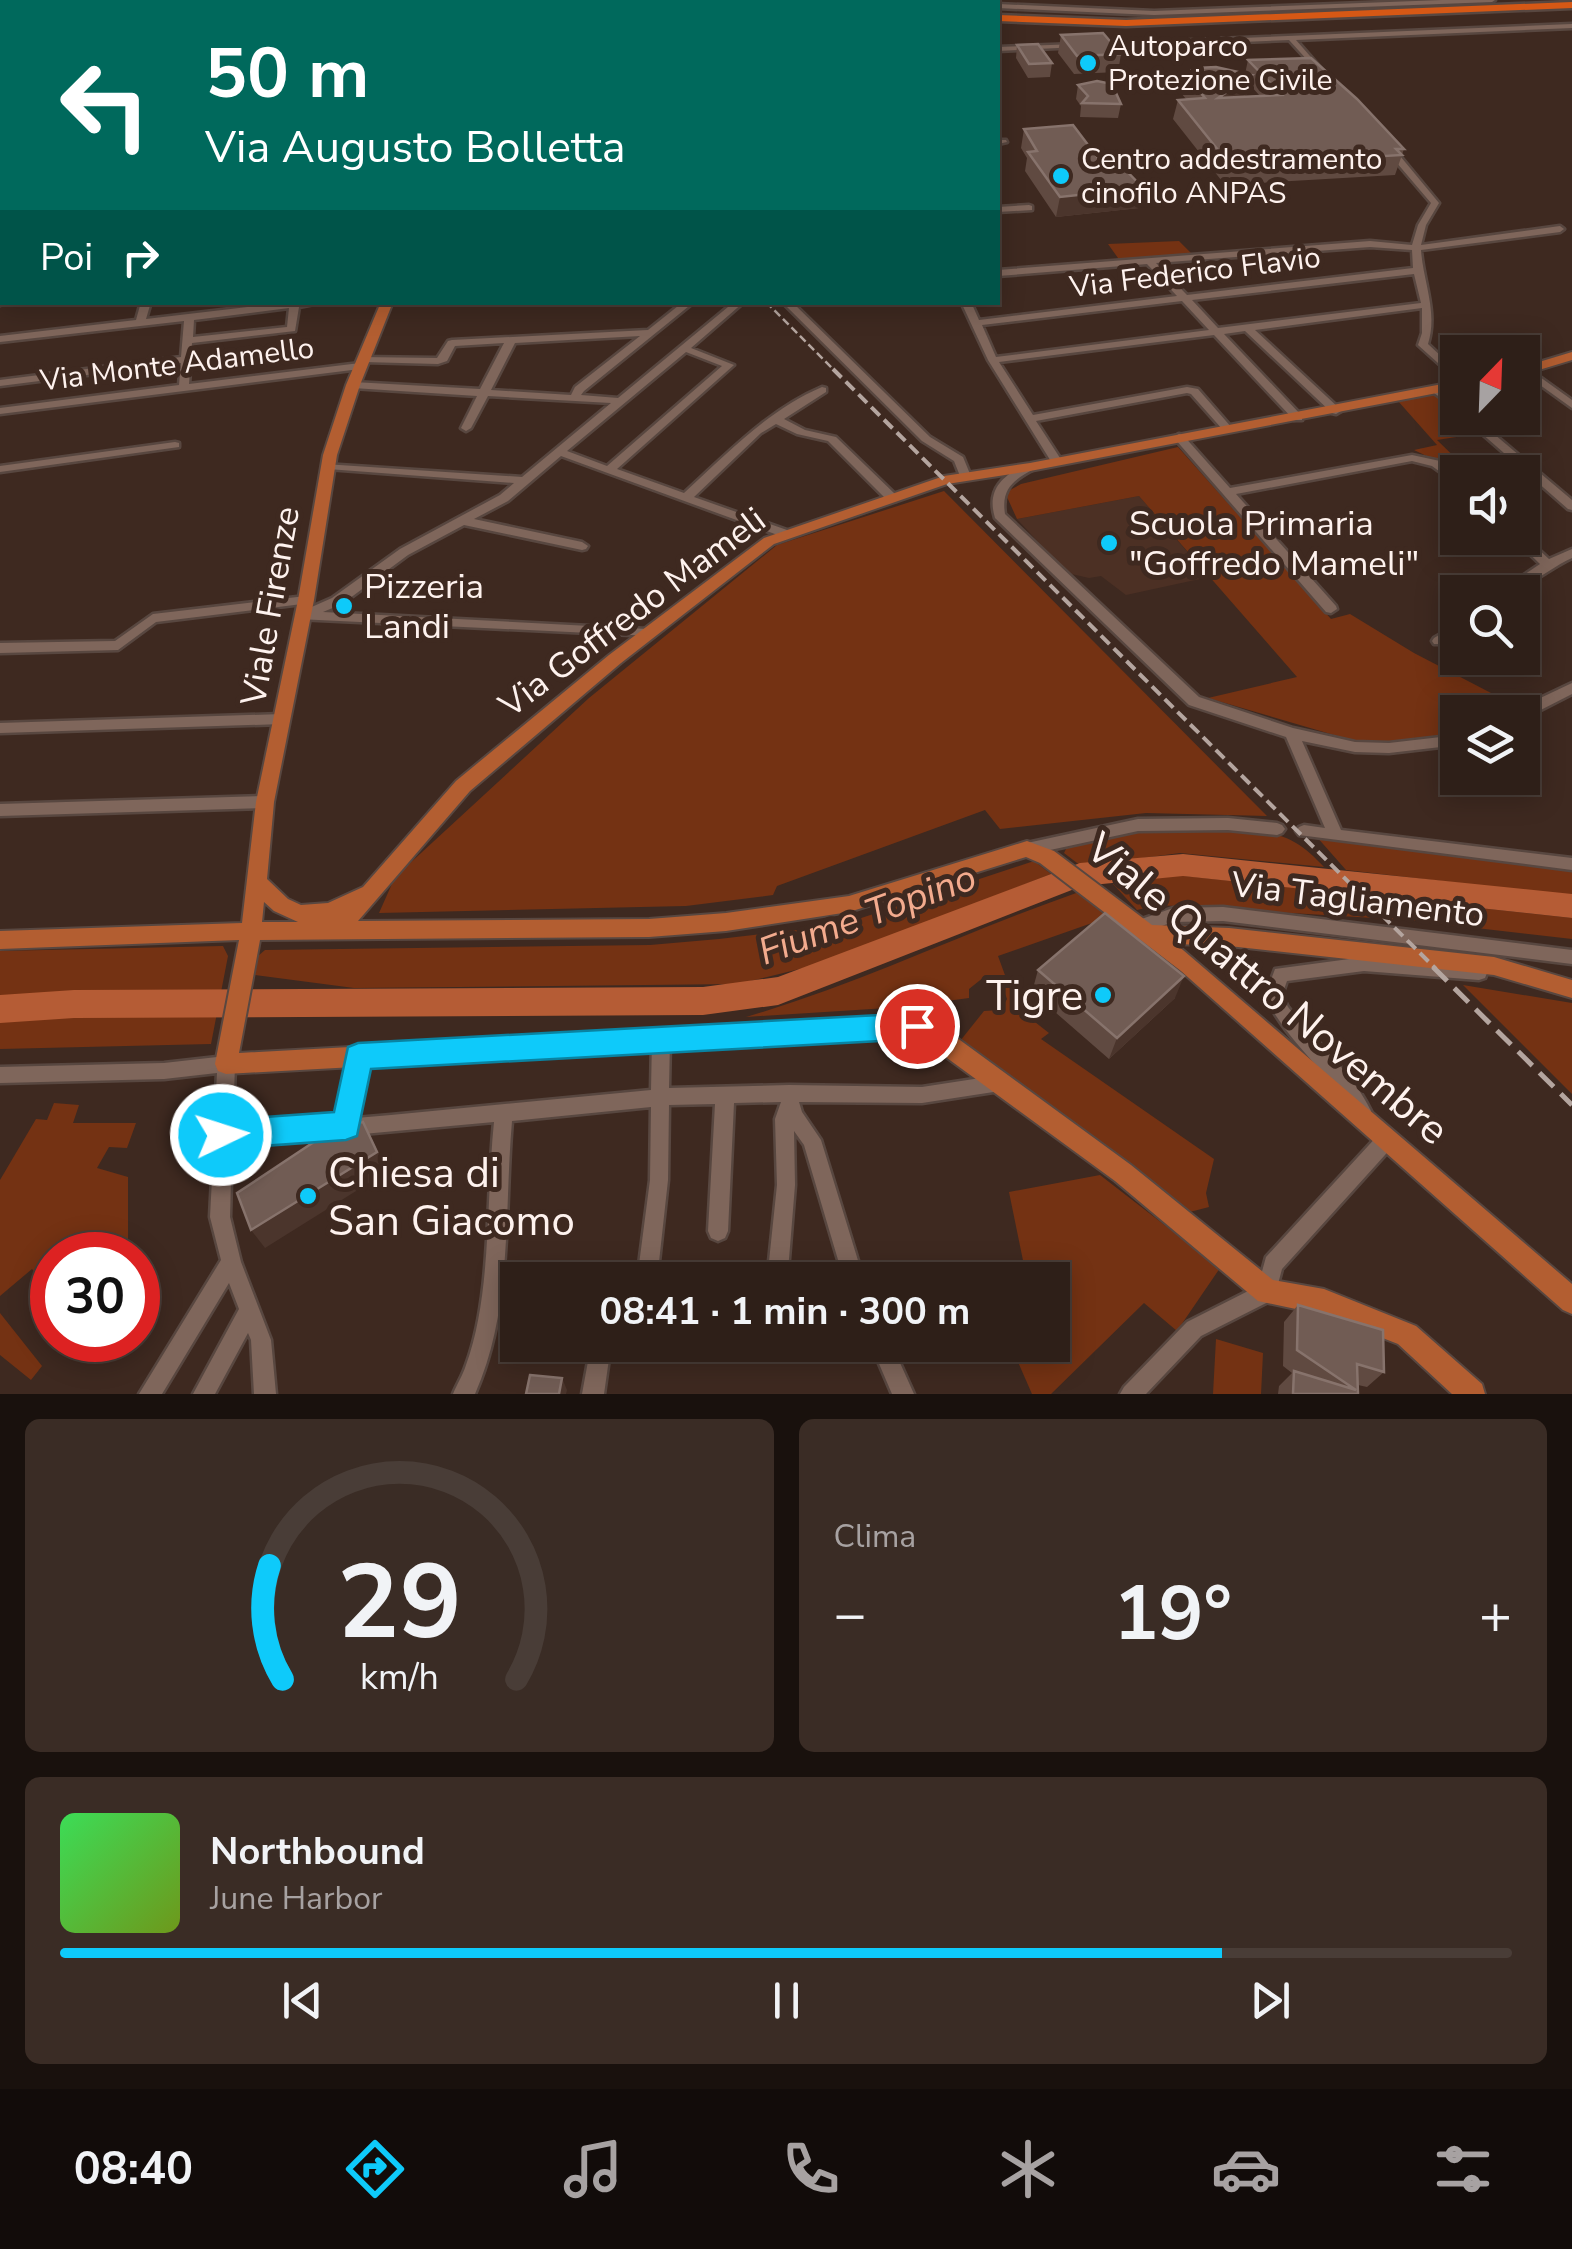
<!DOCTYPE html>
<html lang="it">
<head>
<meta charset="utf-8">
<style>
  :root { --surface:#2e1f18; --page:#3a2c25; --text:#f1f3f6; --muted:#a7a2a2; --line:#493d37; --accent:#0ecafa }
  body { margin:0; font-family:"Nunito Sans",sans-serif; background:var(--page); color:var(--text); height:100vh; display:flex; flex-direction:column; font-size:38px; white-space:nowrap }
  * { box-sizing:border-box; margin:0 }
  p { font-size:32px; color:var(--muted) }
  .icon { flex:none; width:55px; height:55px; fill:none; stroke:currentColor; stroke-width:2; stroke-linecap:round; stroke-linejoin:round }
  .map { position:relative; height:1394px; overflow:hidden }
  .sheet { display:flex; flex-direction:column; gap:25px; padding:25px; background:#19110d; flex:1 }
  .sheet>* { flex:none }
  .top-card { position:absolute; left:0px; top:0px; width:1000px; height:305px; box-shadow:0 5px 25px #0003,0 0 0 2px var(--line); background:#00695c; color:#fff; overflow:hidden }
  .needle { width:65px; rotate:23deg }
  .fabs { position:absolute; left:1440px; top:335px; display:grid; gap:20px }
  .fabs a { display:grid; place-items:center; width:100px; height:100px; border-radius:0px; background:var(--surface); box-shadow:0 5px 25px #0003,0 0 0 2px var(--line); font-size:50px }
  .speed { position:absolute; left:30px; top:1232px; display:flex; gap:20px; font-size:50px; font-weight:700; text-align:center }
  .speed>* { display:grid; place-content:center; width:130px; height:130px; border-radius:50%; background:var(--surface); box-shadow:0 5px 25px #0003,0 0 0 2px var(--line); line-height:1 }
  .speed .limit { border:15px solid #d22; background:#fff; color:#111 }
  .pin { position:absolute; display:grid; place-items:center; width:85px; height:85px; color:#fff; margin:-42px; border:5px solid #fff; border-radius:50%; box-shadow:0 2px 10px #0007 }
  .me { position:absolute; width:110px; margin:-55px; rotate:86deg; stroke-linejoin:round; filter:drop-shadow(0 0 8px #0008) }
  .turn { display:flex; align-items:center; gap:35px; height:210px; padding:0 40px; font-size:45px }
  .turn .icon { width:130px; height:130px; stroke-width:2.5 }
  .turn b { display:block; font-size:70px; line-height:85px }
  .then { display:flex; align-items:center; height:95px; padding:0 40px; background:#0003; gap:20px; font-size:38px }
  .big { font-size:75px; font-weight:700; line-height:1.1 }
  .sheet .widget { flex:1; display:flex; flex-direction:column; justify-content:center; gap:15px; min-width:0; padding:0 35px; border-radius:15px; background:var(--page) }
  .sheet .dial { align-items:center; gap:0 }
  .dial svg { height:260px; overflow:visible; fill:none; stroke:var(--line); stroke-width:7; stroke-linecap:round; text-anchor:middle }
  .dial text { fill:var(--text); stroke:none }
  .song { display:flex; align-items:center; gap:30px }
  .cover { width:120px; height:120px; border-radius:15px; background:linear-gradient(135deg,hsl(130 70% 55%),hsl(80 70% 35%)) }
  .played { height:10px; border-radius:5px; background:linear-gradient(90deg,var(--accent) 80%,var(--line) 80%) }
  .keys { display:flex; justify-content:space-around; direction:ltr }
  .heat { display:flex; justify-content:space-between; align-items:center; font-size:55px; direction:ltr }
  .sheet .tiles { flex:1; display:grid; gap:25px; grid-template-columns:1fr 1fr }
  .widget:last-child { grid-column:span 2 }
  .trip { position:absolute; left:500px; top:1262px; width:570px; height:100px; border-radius:0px; background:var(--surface); box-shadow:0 5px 25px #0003,0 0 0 2px var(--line); font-weight:700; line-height:100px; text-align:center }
  .tab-bar { display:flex; height:160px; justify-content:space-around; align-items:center; background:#120c0a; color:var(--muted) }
  .tab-bar .icon { width:70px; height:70px }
  .tab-bar .active { color:var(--accent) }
  .tab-bar b { font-size:45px; color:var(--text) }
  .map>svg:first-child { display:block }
  .built { fill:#4c3024 }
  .green { fill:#743213 }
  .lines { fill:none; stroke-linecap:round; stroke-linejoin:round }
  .river { fill:#b55c35; fill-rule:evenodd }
  .minor-casing { stroke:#584740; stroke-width:5 }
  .major-casing { stroke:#584740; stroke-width:4 }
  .highway-casing { stroke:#584740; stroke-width:5 }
  .minor { fill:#7f665b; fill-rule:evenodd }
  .major { fill:#b35e31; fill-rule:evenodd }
  .highway { fill:#d65815; fill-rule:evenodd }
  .rail-far2 { stroke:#b4a59f; stroke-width:2.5; stroke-dasharray:8 4; stroke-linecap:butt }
  .rail-far1 { stroke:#b4a59f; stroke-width:4; stroke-dasharray:12 6; stroke-linecap:butt }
  .rail { stroke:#b4a59f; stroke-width:5; stroke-dasharray:20 10; stroke-linecap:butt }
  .wall { fill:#604a41; fill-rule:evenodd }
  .shaded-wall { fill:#4b352c }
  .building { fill:#715c54; stroke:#87736c; stroke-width:2.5 }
  .route { fill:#0ecafa; stroke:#0983a2; stroke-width:2.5 }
  .poi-dot { fill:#0ecafa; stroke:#3e2920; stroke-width:4 }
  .labels { text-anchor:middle; stroke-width:10; stroke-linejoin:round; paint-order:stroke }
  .far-poi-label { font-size:30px; fill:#fef2ee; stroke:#3e2920; text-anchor:start }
  .far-street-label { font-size:30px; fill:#fef2ee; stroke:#3e2920 }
  .poi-label { font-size:35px; fill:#fef2ee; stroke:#3e2920; text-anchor:start }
  .street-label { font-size:35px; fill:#fef2ee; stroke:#3e2920 }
  .water-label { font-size:38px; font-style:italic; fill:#f3ab8e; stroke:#3e2920 }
  .near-street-label { font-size:42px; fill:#fef2ee; stroke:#3e2920 }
  .near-poi-label { font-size:42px; fill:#fef2ee; stroke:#3e2920; text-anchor:end }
</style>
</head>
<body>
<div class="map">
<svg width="1572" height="1394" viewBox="0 0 1572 1394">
  <rect width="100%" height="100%" fill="#3e2920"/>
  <!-- built -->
  <path class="built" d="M1139 496 1209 577 1126 595 1101 576 1089 578 1067 573 1017 519Z"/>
  <!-- green -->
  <path class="green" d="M1179 241 1197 259 1123 265 1108 244Z
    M1437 393 1457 411 1458 418H1465L1482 433 1437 440 1470 472H1458L1457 479 1439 462 1414 450 1437 445 1398 401Z
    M1178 447 1331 619 1350 614 1414 653 1518 707 1507 712H1458L1457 732 1391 743 1351 740 1208 698 1297 677 1139 496 1017 519 1007 497 1010 490 1021 484Z
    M944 491 1267 816 1146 813 1000 829 985 810 777 886 773 895 686 906 379 913 395 877 589 698 777 545Z
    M1236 828C1280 834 1294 835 1324 867L1180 853 1081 866 1064 853 1068 845 1157 829Z
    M1316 836 1572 868V896L1346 870Z
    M1034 861 1051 874 824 963 738 984 354 988 255 975 258 956 265 950 650 945 719 939 840 925Z
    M1176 875 1572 918V939L1407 920 1158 905 1137 910 1113 884Z
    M1079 892 1109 917 998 956 1017 1008 1049 1033 1041 1039 1214 1159 1206 1193 1209 1207 1182 1214 956 1046 984 1011 1001 1010 1007 999 1001 983 984 977 969 989V998L903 1007 746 1017C860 984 967 931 1079 892Z
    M223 946 228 956 211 1044 0 1049V951Z
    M1463 985 1572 1003V1094Z
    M54 1103 79 1105 73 1123H136L127 1148 109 1147 97 1168 128 1177V1248L126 1255H52V1293L32 1269 0 1296V1180L36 1119 47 1120Z
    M1100 1175 1220 1268 1177 1331 1144 1303 1051 1394H1032L1018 1362 995 1345H1052V1280H1027L1009 1192Z
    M0 1313 42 1366 31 1380 0 1355Z
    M1216 1339 1263 1353 1261 1394H1213Z"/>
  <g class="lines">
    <!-- river -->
    <path class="river" d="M1183 854 1572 894V918L1183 876 1082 886 778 1005 703 1015 74 1018 0 1023V995L74 990 703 987 778 977 1080 863Z"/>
    <!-- minor casing -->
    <g class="minor-casing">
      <path id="minor" d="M578 0H585L583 2H577Z
        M1442 0H1495L1492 2 1154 15 998 8V4L1154 11Z
        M1572 24V28L1296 40 1324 72 1320 74 1289 40 1098 48 1095 46 1098 44Z
        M1077 44 1079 47 998 51V47Z
        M0 55H2V59H0Z
        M0 131H2V135H0Z
        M998 140H1006L1007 142 998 144Z
        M1385 145H1391L1439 203 1426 225 1421 245 1560 226 1564 229 1560 232 1421 250C1423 281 1438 312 1428 344L1458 372V381L1418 345 1422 333V308L1255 330 1340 409 1341 411 1336 414 1332 413 1245 331 1224 334 1302 416V420H1294L1214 335 999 362 1033 415 1187 387 1198 389 1232 428 1227 431 1223 430 1191 394 1187 393 1036 421 1062 461 1056 464 1052 463 988 360 961 302H971L979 320 1177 296 1147 264 998 276V270L1370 241 1412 245 1418 225 1431 203 1385 149ZM1370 247 1412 250 1413 268 1187 295 1156 263ZM1414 274 1421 303 1218 328 1192 300ZM1182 301 1209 330 996 357 982 325Z
        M0 156H2V163H0Z
        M1029 205 1032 206V210L998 212V207Z
        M0 257H2V263H0Z
        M2 298V302H6L0 305V299Z
        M141 302H151L146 319 290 302H324L299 307 295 331 192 343 189 384 360 363 365 366 360 369 0 414V408L179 385 181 363 0 386V380L181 357 184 321 0 342V336L136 320ZM289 308 287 327 193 337 194 320Z
        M683 302H694L584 391 581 395 618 398 734 302H744L691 348 734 365 617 469 684 493C728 453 768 410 822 387L826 388V392L784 419 805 430 836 437 896 495V501H888L828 441 797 434 776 424 761 433 694 497 787 530 789 533 783 537 561 456 508 501 474 519 582 542 588 546 586 549 582 550 464 525 408 555 342 604 323 612 647 629 654 633 652 636 298 619 297 616 298 613 332 598 400 549 500 495 514 483 328 469 324 468V464L522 477 611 403 488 396 471 428 466 431 461 428 477 396 353 388 348 385 353 382 480 389 504 343 455 346 447 361 438 364 364 362 359 359 360 357 437 358 448 341 452 340 648 330ZM640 336 575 387 571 395 491 390 515 343ZM686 352 722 366 607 466 567 451Z
        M782 302H792L930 437 963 457 970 474 968 476H960L954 461 922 441Z
        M1526 367 1572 400V408L1522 372V368Z
        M1438 388 1458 401V410L1434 393 1433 391Z
        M1464 418H1475L1572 500V510L1568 509Z
        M1179 434 1183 435 1230 488 1412 455 1440 461 1458 476V485L1432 466 1412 461 1236 494 1336 606 1337 609 1331 613 1326 612 1175 439 1174 437Z
        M175 442 179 443V447L0 472V466Z
        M1030 464 1034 465V469C1013 480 1001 489 1005 514L1199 697 1293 728 1355 742 1389 743 1458 735V745L1389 753 1355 752 1302 741 1341 830 1572 858V870L1299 835 1296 831 1299 827 1304 825 1325 828 1286 737 1189 705 995 518C986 489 1004 473 1030 464Z
        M1523 535 1549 559 1572 549V558C1549 568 1524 592 1501 592L1503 589 1540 564 1513 538H1522Z
        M306 596 310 597 312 600 310 603 156 622 118 650 0 653V643L115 641 153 614Z
        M1458 624V635L1444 644H1434L1432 641 1434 638Z
        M1572 683V694L1527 717 1522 718V712H1515L1517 709Z
        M282 714 289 719 282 724 0 733V723Z
        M265 796 270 798 272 802 270 806 265 808 0 816V804Z
        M1228 818 1277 823 1282 825 1285 829 1282 833 1277 835 1228 830 1138 831 1027 855 1022 853 1019 849 1022 845 1027 843 1138 819Z
        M1223 907 1572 950V964L1223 921 1173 922 1139 934 1133 932 1131 927 1133 922 1173 908Z
        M1364 957 1479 966 1485 968 1487 973 1485 978 1479 980 1364 971 1287 981 1282 995 1288 1007C1315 1042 1352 1071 1371 1111L1368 1117 1362 1120C1349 1113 1342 1095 1332 1084 1308 1055 1281 1030 1265 996L1275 969Z
        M661 1032 667 1034 670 1040 669 1088 789 1085 922 1087 1000 1075 1006 1077 1009 1083 1006 1089 1000 1091 922 1103 799 1102 802 1112 821 1140 864 1280H844L804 1145 794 1131 795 1185 788 1271 785 1278 776 1280 771 1278 768 1271 777 1185 775 1119 781 1102 734 1103 728 1231 725 1238 718 1241 711 1238 708 1231 715 1104 669 1105 668 1180 657 1280H637L650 1180 651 1107 512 1121C504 1212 513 1309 475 1394H453C457 1384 463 1375 466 1365 492 1295 486 1198 494 1122L352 1135 344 1141 337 1136 232 1143 230 1217 241 1262 271 1340 276 1394H254L251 1340 248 1333 215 1394H193L239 1309 229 1283 162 1394H139L221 1260 210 1217 214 1140 212 1135 214 1129 217 1073 164 1079 0 1083V1067L164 1063 226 1056 232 1058 235 1064 233 1125 337 1119 349 1056 352 1050 358 1048 364 1050 367 1056 356 1118 391 1115 651 1090 652 1040 655 1034Z
        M1387 1130 1394 1133 1396 1139 1394 1145 1282 1269 1274 1299 1201 1336 1146 1394H1120L1124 1387 1187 1322 1258 1286 1266 1257 1380 1133Z
        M591 1345H611L604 1394H582Z
        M871 1345H892L914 1394H892Z"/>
    </g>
    <!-- major casing -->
    <g class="major-casing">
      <path id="major" d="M350 0H358L359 2H351Z
        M0 82H2V88H0Z
        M381 302H393L360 385 337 455 314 600 274 802 267 879 288 899 301 905 328 903 363 887 456 781 609 655 764 538 944 476 1030 463 1458 381V389L1030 471 947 484 774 544 621 663 470 791 358 921 649 919 726 913 849 896 1027 841 1054 851 1152 925 1229 928 1494 957 1572 980V998L1494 975 1229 946 1176 944 1572 1284V1314L1563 1310 1181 971 1040 863 1026 857 849 912 726 931 649 937 260 940 239 1053 917 1016 938 1024 1131 1165 1273 1280 1324 1289 1416 1326 1482 1384 1485 1394H1452L1398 1344 1324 1315 1258 1301 1115 1181 917 1036 226 1074 218 1071 215 1064 239 940 0 949V931L242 923 256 802 298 600 323 455 346 385ZM264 902 274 911 298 922H262Z
        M1572 352V360L1522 375V367Z"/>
    </g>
    <!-- highway casing -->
    <g class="highway-casing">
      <path id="highway" d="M827 0H837L839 2H829Z
        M1572 2V8L1126 26 998 21V15L1126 20Z"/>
    </g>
    <!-- minor -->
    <use href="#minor" class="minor"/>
    <!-- major -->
    <use href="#major" class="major"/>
    <!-- highway -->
    <use href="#highway" class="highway"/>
    <!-- rail-far2 -->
    <path class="rail-far2" d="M766 302 835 371"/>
    <!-- rail-far1 -->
    <path class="rail-far1" d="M833 369 1436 969"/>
    <!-- rail -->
    <path class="rail" d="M1433 967 1572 1105"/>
  </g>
  <!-- wall -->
  <path class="wall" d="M1061 35 1121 54 1118 72 1074 74 1058 53Z
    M1017 45 1052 63 1050 77 1028 78 1016 58Z
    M1248 60 1404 149 1395 175 1225 185 1173 119 1178 100 1186 99 1181 93 1185 74H1245ZM1250 85 1260 96 1243 97 1247 94Z
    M1078 85 1121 104 1118 118 1080 117 1081 106 1076 99Z
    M1024 129 1101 162 1139 208 1056 217 1025 171 1027 158 1021 148Z
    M1038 970 1175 998 1109 1059 1032 992Z
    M1298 1305 1384 1372 1367 1387 1358 1385V1394H1278L1279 1386 1292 1373 1283 1366 1284 1322Z"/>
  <!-- shaded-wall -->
  <path class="shaded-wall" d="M1252 75 1247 94 1213 117 1218 98Z
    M1143 188 1139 208 1056 217 1060 197Z
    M1184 976 1175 998 1109 1059 1117 1038Z
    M363 1122 388 1171 265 1248 251 1230Z
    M562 1378 567 1390 566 1394H559Z"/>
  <!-- building -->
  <path class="building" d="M1103 33 1121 54 1077 56 1061 35Z
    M1038 44 1052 63 1029 64 1017 45Z
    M1311 58 1357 99 1404 149H1396L1402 155 1230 165 1178 100 1205 98 1185 74 1196 68 1216 67 1252 75 1218 98 1282 95 1248 60Z
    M1097 81 1112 84 1121 104 1082 103 1088 96 1078 85Z
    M1073 125 1101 162 1117 161 1143 188 1060 197 1028 152 1037 151 1024 129Z
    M1105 913 1184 976 1117 1038 1038 970Z
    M363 1122 377 1152 251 1230 237 1193 338 1126Z
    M1298 1305 1383 1330 1384 1372 1357 1364 1358 1394H1293L1294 1371 1356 1390 1297 1350Z
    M530 1375 562 1378 559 1394H526Z"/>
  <!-- route -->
  <path class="route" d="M917 1013 927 1017 931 1026 927 1035 917 1039 371 1069 357 1136 346 1140 221 1149 210 1145 206 1135 210 1124 221 1120 334 1112 348 1047 358 1043Z"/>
  <!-- markers -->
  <g class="poi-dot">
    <circle cx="1088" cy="63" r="10"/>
    <circle cx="1061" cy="176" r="10"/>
    <circle cx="1109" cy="543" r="10"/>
    <circle cx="344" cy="606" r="10"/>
    <circle cx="1103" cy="995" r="10"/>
    <circle cx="308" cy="1196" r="10"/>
  </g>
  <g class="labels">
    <!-- far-poi labels -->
    <g class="far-poi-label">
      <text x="1108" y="56">Autoparco<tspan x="1108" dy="34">Protezione Civile</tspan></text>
      <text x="1081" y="169">Centro addestramento<tspan x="1081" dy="34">cinofilo ANPAS</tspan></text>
    </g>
    <!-- far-street labels -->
    <g class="far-street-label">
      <text transform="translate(1195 272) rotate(-7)" y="10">Via Federico Flavio</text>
      <text transform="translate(177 364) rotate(-7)" y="10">Via Monte Adamello</text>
    </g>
    <!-- poi labels -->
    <g class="poi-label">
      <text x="1129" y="535">Scuola Primaria<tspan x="1129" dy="40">"Goffredo Mameli"</tspan></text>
      <text x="364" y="598">Pizzeria<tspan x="364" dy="40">Landi</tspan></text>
    </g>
    <!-- street labels -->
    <g class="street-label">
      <text transform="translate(270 606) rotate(-80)" y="12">Viale Firenze</text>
      <text transform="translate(632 612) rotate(-37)" y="12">Via Goffredo Mameli</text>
      <text transform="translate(1358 899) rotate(7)" y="12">Via Tagliamento</text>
    </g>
    <!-- water labels -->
    <g class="water-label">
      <text transform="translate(867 914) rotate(-20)" y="13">Fiume Topino</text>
    </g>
    <!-- near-street labels -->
    <g class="near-street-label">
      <text transform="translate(1268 988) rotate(40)" y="15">Viale Quattro Novembre</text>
    </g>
    <!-- near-poi labels -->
    <g class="near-poi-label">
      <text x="1083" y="1010">Tigre</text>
      <text x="328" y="1187" text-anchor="start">Chiesa di<tspan x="328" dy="48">San Giacomo</tspan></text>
    </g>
  </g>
</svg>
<div class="fabs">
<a><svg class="needle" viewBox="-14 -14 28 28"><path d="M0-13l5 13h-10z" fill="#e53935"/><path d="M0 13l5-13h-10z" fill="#a7a2a2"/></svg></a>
<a><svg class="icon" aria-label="sound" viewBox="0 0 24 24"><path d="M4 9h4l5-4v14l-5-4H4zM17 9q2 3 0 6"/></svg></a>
<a><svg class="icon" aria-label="search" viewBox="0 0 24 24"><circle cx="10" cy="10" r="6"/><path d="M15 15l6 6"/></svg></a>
<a><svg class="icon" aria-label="layers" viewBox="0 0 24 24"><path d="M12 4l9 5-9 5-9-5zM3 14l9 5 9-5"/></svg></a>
</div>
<div class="speed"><div class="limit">30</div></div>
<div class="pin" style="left:917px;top:1026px;background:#d93025"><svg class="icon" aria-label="arrive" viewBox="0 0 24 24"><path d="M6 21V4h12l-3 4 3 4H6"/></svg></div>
<svg class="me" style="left:221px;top:1135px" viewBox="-20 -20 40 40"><circle r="17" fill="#0ecafa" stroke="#fff" stroke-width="3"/><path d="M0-11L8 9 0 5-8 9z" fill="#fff"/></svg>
<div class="trip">08:41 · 1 min · 300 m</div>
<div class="top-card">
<div class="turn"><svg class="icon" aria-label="left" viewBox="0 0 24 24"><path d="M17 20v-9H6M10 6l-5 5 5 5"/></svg><div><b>50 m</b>Via Augusto Bolletta</div></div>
<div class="then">Poi<svg class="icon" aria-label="right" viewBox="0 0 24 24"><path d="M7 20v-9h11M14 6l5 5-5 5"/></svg></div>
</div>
</div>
<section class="sheet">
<div class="tiles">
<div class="widget dial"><svg viewBox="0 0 100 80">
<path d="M14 69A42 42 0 1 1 86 69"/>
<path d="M14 69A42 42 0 0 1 10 34" stroke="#0ecafa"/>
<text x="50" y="56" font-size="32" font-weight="700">29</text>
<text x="50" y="72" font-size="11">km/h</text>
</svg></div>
<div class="widget"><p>Clima</p>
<div class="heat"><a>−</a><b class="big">19°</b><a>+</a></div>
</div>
<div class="widget">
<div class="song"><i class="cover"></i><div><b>Northbound</b><p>June Harbor</p></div></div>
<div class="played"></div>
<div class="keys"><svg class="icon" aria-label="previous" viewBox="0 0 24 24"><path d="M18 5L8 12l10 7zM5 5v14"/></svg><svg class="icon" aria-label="pause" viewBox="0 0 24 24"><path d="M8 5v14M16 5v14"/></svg><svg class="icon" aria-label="next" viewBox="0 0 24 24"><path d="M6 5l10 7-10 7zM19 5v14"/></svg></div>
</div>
</div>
</section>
<nav class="tab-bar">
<b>08:40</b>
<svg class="icon active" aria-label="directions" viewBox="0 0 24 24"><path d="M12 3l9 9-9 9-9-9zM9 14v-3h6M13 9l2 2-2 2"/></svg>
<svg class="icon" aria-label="music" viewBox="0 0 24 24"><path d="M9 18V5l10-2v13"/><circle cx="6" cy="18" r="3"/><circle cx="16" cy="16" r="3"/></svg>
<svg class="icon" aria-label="phone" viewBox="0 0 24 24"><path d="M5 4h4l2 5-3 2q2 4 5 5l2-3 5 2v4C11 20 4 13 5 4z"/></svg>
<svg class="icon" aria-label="climate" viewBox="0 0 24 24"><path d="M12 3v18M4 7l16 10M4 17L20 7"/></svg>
<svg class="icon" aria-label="car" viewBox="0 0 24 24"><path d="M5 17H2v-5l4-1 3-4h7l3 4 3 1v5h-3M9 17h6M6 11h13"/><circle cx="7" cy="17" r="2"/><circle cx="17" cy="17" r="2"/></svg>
<svg class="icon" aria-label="filters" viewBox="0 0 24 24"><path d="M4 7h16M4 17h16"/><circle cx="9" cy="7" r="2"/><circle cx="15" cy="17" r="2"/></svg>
</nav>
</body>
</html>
